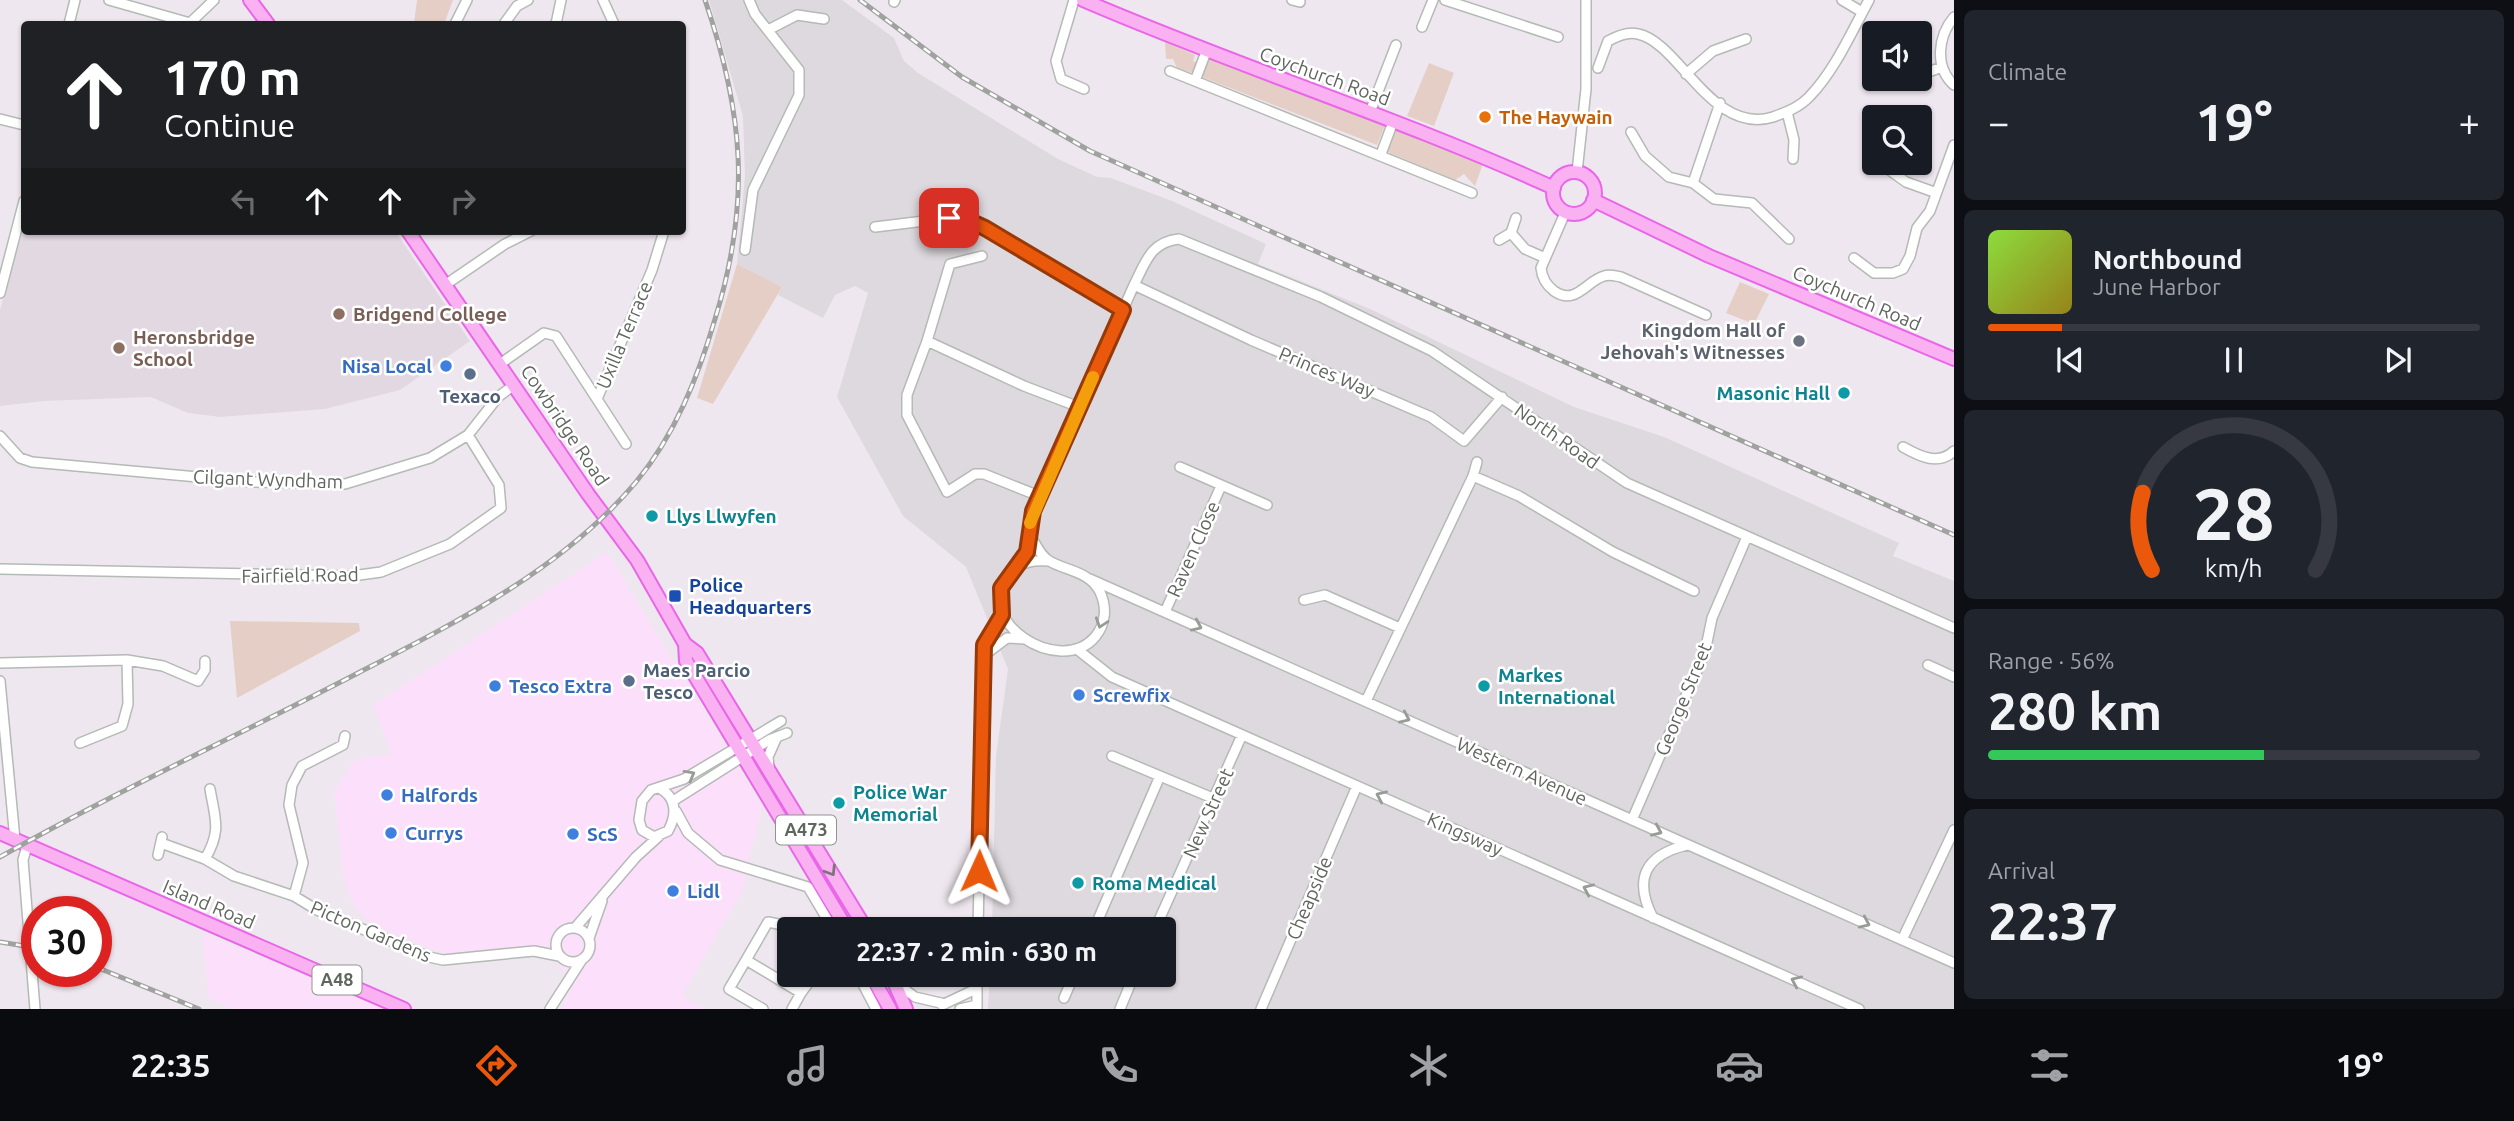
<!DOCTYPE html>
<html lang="en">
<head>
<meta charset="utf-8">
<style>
  :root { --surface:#171b24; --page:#20242c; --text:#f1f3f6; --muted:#9ea1a6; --line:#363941; --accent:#ea580c }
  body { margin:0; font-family:Ubuntu,sans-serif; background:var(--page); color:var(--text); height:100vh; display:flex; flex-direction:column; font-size:26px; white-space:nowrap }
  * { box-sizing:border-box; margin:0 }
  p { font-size:23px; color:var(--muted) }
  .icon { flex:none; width:38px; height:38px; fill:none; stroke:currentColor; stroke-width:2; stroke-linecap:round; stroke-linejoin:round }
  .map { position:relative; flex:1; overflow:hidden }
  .panel { display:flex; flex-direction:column; gap:10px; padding:10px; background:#0d0f14; width:560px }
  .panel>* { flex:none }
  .banner { position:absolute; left:21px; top:21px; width:665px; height:214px; border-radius:7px; box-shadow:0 2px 5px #0004; background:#202124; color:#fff; overflow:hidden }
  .controls { position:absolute; left:1862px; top:21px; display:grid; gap:14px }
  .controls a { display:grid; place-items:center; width:70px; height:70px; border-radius:7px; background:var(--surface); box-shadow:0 2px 5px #0004; font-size:35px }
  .speed { position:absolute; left:21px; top:896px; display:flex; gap:14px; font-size:35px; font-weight:700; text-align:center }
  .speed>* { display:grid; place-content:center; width:91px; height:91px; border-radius:50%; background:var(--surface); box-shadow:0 2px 5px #0004; line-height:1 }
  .speed .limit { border:10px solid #d22; background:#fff; color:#111 }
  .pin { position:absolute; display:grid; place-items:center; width:60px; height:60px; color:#fff; margin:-30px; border-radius:14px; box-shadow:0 4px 10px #0006 }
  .me { position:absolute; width:77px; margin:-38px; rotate:1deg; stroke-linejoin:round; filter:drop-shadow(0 0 5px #0008) }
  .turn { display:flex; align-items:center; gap:24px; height:147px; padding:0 28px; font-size:32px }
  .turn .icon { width:91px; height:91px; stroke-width:2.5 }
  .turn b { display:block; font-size:49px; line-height:60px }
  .lanes { display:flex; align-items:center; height:66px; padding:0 28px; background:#0003; justify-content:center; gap:35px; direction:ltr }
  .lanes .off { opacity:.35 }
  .big { font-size:52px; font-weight:700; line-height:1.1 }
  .panel .tile { flex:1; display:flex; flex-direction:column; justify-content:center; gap:10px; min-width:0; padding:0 24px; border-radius:10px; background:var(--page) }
  .panel .dial { align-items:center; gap:0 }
  .dial svg { height:182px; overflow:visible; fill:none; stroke:var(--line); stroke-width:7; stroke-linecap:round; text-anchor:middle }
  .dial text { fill:var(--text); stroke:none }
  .song { display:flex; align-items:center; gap:21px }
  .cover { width:84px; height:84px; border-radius:10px; background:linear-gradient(135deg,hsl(90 70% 55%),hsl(50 70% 35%)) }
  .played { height:7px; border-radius:4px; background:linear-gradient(90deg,var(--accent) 15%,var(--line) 15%) }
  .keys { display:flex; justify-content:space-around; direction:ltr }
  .heat { display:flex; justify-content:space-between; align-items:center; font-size:38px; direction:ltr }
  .charge { height:10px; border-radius:5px; background:linear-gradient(90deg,#34c759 56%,var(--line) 0) }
  .trip { position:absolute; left:777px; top:917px; width:399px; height:70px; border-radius:7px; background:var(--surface); box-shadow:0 2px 5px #0004; font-weight:700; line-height:70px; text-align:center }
  .tab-bar { display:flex; height:112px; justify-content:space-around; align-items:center; background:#090b0e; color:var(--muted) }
  .tab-bar .icon { width:49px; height:49px }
  .tab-bar .current { color:var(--accent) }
  .tab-bar b { font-size:32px; color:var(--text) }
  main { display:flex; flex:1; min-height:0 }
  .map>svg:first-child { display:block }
  .commercial { fill:#fcdffa }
  .industrial { fill:#ded9de }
  .education { fill:#e2d8e2 }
  .green { fill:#e5cec5 }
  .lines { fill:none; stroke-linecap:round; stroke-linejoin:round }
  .minor-casing { stroke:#b4bab4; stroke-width:12 }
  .major-casing { stroke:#e966e8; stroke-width:16 }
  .minor { stroke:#fff; stroke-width:9 }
  .major { stroke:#fab1f1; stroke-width:12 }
  .rail-casing { stroke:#9fa29f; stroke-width:5 }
  .rail { stroke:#fff; stroke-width:2.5; stroke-dasharray:8; stroke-linecap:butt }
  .oneway { stroke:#979c96 }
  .oneway2 { stroke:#7e757b }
  .route-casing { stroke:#983908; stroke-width:18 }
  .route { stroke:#ea580c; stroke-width:12 }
  .slow { stroke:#f59e0b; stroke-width:12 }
  .food-dot { fill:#e8710a; stroke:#fff; stroke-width:2.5 }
  .education-dot { fill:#8d6e63; stroke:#fff; stroke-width:2.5 }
  .worship-dot { fill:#6b7280; stroke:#fff; stroke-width:2.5 }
  .shop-dot { fill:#3f7fe0; stroke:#fff; stroke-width:2.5 }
  .service-dot { fill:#5c6f8a; stroke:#fff; stroke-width:2.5 }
  .culture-dot { fill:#0f9aa8; stroke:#fff; stroke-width:2.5 }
  .transit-dot { fill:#1a4fb4; stroke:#fff; stroke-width:2.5 }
  .labels { text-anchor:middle; stroke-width:5; stroke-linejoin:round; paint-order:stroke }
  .shield { fill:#fff; stroke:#8f948e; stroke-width:2 }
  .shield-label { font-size:18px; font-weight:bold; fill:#5f665e }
  .street-label { font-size:19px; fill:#5f665e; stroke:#fff }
  .food-label { font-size:19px; font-weight:bold; fill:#c56008; stroke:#fff; text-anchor:start }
  .education-label { font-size:19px; font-weight:bold; fill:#785e54; stroke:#fff; text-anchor:start }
  .worship-label { font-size:19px; font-weight:bold; fill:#5b616d; stroke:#fff; text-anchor:end }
  .shop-label { font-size:19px; font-weight:bold; fill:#366cbe; stroke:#fff; text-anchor:start }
  .culture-label { font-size:19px; font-weight:bold; fill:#0d838f; stroke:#fff; text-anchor:start }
  .service-label { font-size:19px; font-weight:bold; fill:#4e5e75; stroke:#fff }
  .transit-label { font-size:19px; font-weight:bold; fill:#164399; stroke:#fff; text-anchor:start }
</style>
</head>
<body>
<main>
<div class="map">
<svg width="1954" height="1009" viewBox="0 0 1954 1009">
  <rect width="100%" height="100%" fill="#efe7ef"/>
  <!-- commercial -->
  <path class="commercial" d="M607 552 762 807 742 891 682 995 704 1009H561L574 984 557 963 535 945 444 954 373 925 354 906 344 880 334 792 354 761 391 753 374 705Z
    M202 933 383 1009H234L209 999Z"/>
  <!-- industrial -->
  <path class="industrial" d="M709 0H842L894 38 904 61 918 73 1058 159 1097 177 1111 178 1172 201 1266 244 1258 264 1370 309 1574 407 1664 437 1899 543 1893 556 1954 581V1009H988L990 975H1164V929H992L996 756 1008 669 966 567 903 516 837 397 868 293 855 286 835 295 823 318 778 295 782 287 737 264 745 176 743 116Z"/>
  <!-- education -->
  <path class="education" d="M24 226V231H395L470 341 400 390 325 409 220 417 188 413 151 397 44 401 0 406V310Z"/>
  <!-- green -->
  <path class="green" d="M417 0H453L444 24 414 23Z
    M1165 42 1195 55 1193 61 1197 63 1193 73 1177 68 1173 59H1166Z
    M1209 58 1386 123 1377 145 1202 77Z
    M1429 63 1454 73 1434 126 1407 116Z
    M1395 125 1485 158 1475 186 1464 174 1455 180 1385 151Z
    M737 264 782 287 713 404 697 398Z
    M1740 282 1769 294 1754 324 1726 313Z
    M230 621 359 623 360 631 237 698Z"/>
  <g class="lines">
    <!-- minor casing -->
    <g class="minor-casing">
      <path id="minor" d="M109 0 190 23 214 0
        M603 0 614 24
        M1074 0 1056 61 1061 79 1084 89
        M1292 0 1300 2
        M1445 0 1558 37
        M1842 0 1862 12
        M894 2 895 0
        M1954 17C1938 36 1934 67 1954 85
        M69 24 75 0
        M455 24 467 0
        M504 24 517 6 528 0
        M556 24 561 0
        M1422 27 1433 0
        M768 30 797 15 824 19
        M1206 52 1195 81 1472 193
        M1598 68 1608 41C1617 36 1628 31 1638 34 1679 42 1712 136 1773 117 1787 112 1800 107 1810 96 1835 70 1852 31 1869 0
        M1170 71 1195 81
        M1686 74 1713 51 1746 39
        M1920 75 1942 67
        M1370 112 1396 45
        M1787 112 1794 140 1793 159
        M0 119 24 125
        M1631 132 1645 156 1669 177 1693 183 1714 199 1752 203 1789 239
        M1381 154 1393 122
        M1881 164 1906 182 1934 192
        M1577 172 1586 89V0
        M1693 183 1720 103
        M1565 213 1541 268C1542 278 1546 285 1554 291 1576 306 1586 281 1604 276 1610 274 1615 276 1621 277L1706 315
        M875 227 949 218 965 219 1023 249 1123 310
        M1511 233 1525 249 1543 257
        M1499 240 1511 233 1516 218
        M745 250 753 190 799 95V70L755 14 749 0
        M1854 258 1874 273H1893L1903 269 1910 256 1917 228 1930 211 1954 145
        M445 285 505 244 531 231
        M1134 285 1251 340 1431 417 1464 441 1502 397
        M0 293 24 201
        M927 341 950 264 982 256
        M500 364 544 333 556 336 626 444
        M597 399 652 270 664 231
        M0 436 20 458 32 462 253 482 345 484 430 458 468 435 498 397 514 385
        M1903 447C1919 456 1938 466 1954 451
        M1180 467 1267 505
        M1473 476 1477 462
        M1039 496 984 474H975L947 492 907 415V395L927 341 1024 386 1079 407
        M1031 537C1037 546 1041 557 1051 562 1068 571 1090 572 1100 592 1107 607 1106 624 1095 637 1060 678 968 620 1011 573 1022 561 1034 560 1049 561
        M1020 565 1031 541 1033 511 1134 285C1146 261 1151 242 1179 239L1321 297 1432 351 1627 483 1954 628
        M0 569 352 576 381 572 450 544 501 508 499 485 468 435
        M1090 579 1954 963
        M1304 600 1325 595 1400 628
        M1165 612 1221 486
        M1078 650 1112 677 1859 1009
        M986 654 1007 638 1025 639
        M0 663 127 660 163 666 198 681 205 670V661
        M1928 665 1954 677
        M0 681 15 840
        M1366 701 1473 476 1519 496 1613 552 1694 591
        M80 743 122 726 128 704 127 660
        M1112 756 1215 799
        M769 767 768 757 776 739
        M659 788C677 797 677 815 668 831L654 837 642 830 639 820 642 801 651 790 684 779 781 721
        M673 801 769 740 787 733
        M676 811 688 833 720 860 808 887 833 929
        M1632 820 1705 652 1712 618 1746 539
        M161 843 205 859 234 876 294 896 317 910 429 957 443 960 534 951 559 956
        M27 846 23 860 35 1009
        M158 855 162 837
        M205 859C222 830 215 819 210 789
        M294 896 303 863 289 805 292 785 302 766 343 745 345 736
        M1653 918C1633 879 1645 855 1687 845
        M556 945a17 17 0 1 1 34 0a17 17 0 1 1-34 0Z
        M575 928 636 857 658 837
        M978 929 984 645 1002 616
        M1094 929 1160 776
        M1155 929 1242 735
        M589 938 602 901
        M1902 940 1954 830
        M746 960 768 922 778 924
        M858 975 876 1009
        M977 975V1009
        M896 983 915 997 945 1004
        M1064 998 1074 975
        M942 1005 976 989
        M550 1009 581 961
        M763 1009 729 989 746 960 801 993 814 975
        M792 1009 801 993
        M960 1009 977 1005
        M1120 1009 1134 975
        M1261 1009 1357 786"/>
    </g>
    <!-- major casing -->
    <g class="major-casing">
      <path id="major" d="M250 0 268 24
        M1083 0C1238 67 1400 118 1554 188
        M1553 193a21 21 0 1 1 42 0a21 21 0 1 1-42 0Z
        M1593 200 1709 256 1954 359
        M408 231 588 494 637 560 685 644 697 653 866 929
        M685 644 686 661 847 929
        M0 833 404 1009
        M871 975 890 1009
        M891 975 906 1009"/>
    </g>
    <!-- minor -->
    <use href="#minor" class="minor"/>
    <!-- major -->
    <use href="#major" class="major"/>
    <!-- rail casing -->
    <g class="rail-casing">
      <path id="rail" d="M860 0 962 77 1090 151 1954 535
        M0 857C117 791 239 735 358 673 457 622 563 569 636 482 675 435 698 377 715 319 751 203 744 114 705 0
        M0 942 37 948
        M96 967 199 1009"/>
    </g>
    <!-- rail -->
    <use href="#rail" class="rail"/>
  </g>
  <!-- one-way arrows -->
  <defs><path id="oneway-chevron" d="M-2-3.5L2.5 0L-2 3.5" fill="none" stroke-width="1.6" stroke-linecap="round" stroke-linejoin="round" transform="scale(1.75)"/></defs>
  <g class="oneway">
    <use href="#oneway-chevron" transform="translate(1101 623) rotate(108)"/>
    <use href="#oneway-chevron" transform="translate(1197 626) rotate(24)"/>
    <use href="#oneway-chevron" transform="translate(1405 718) rotate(24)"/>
    <use href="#oneway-chevron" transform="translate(690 775) rotate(-29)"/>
    <use href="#oneway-chevron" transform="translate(1381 796) rotate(-156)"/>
    <use href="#oneway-chevron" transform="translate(1657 831) rotate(24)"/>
    <use href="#oneway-chevron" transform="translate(1588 889) rotate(-156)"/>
    <use href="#oneway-chevron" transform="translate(1865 923) rotate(24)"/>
    <use href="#oneway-chevron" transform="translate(1796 981) rotate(-156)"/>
  </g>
  <use class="oneway2" href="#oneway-chevron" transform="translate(831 871) rotate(58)"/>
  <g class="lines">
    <!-- route casing -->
    <g class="route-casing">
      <path id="route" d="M949 218 965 219 985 228 1123 310 1033 511 1027 552 1001 588 1002 615 984 645 979 871"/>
    </g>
    <!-- route -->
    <use href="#route" class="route"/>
    <!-- slow -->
    <path class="slow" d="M1030 523 1093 377"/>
  </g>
  <!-- markers -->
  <circle class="food-dot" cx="1485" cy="117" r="7"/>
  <g class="education-dot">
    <circle cx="339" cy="314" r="7"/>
    <circle cx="119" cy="348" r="7"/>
  </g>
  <circle class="worship-dot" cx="1799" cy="341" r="7"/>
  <g class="shop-dot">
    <circle cx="446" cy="366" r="7"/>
    <circle cx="495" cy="686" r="7"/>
    <circle cx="1079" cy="695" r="7"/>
    <circle cx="387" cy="795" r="7"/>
    <circle cx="391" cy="833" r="7"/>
    <circle cx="573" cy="834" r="7"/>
    <circle cx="673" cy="891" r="7"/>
  </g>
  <g class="service-dot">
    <circle cx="470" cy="374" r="7"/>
    <circle cx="629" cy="681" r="7"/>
  </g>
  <g class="culture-dot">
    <circle cx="1844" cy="393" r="7"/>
    <circle cx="652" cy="516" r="7"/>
    <circle cx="1484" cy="686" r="7"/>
    <circle cx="839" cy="803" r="7"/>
    <circle cx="1078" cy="883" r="7"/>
  </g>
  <rect class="transit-dot" x="668" y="589" width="14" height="14" rx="3.5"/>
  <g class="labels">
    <!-- shield labels -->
    <g class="shield">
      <rect x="776" y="815.5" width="60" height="29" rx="5"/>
      <rect x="312.5" y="965.5" width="49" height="29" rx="5"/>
    </g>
    <g class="shield-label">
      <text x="806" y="836">A473</text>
      <text x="337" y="986">A48</text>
    </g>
    <!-- street labels -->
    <g class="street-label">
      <text transform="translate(1325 76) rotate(20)" y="7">Coychurch Road</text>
      <text transform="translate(1857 298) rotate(23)" y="7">Coychurch Road</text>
      <text transform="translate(624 335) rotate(-67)" y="7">Uxilla Terrace</text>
      <text transform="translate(1327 372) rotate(23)" y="7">Princes Way</text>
      <text transform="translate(565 425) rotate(56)" y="7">Cowbridge Road</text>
      <text transform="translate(1557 436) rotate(35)" y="7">North Road</text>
      <text transform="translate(268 479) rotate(2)" y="7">Cilgant Wyndham</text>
      <text transform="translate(1193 549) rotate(-66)" y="7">Raven Close</text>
      <text transform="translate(300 575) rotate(-1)" y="7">Fairfield Road</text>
      <text transform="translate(1683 699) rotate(-68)" y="7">George Street</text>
      <text transform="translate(1522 771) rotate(24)" y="7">Western Avenue</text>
      <text transform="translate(1208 813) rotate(-66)" y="7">New Street</text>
      <text transform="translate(1465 834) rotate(24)" y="7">Kingsway</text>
      <text transform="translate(1309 898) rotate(-67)" y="7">Cheapside</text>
      <text transform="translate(209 904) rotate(23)" y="7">Island Road</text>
      <text transform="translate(371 931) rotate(23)" y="7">Picton Gardens</text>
    </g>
    <!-- food labels -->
    <g class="food-label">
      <text x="1499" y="124">The Haywain</text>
    </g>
    <!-- education labels -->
    <g class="education-label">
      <text x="353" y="321">Bridgend College</text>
      <text x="133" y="344">Heronsbridge<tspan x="133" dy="22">School</tspan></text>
    </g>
    <!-- worship labels -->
    <g class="worship-label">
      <text x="1785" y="337">Kingdom Hall of<tspan x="1785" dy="22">Jehovah's Witnesses</tspan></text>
    </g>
    <!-- shop labels -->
    <g class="shop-label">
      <text x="432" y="373" text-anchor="end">Nisa Local</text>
      <text x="509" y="693">Tesco Extra</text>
      <text x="1093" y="702">Screwfix</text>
      <text x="401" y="802">Halfords</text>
      <text x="405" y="840">Currys</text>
      <text x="587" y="841">ScS</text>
      <text x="687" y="898">Lidl</text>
    </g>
    <!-- culture labels -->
    <g class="culture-label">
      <text x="1830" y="400" text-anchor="end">Masonic Hall</text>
      <text x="666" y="523">Llys Llwyfen</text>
      <text x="1498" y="682">Markes<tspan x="1498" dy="22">International</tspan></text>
      <text x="853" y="799">Police War<tspan x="853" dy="22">Memorial</tspan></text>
      <text x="1092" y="890">Roma Medical</text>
    </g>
    <!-- service labels -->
    <g class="service-label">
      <text x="470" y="403">Texaco</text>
      <text x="643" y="677" text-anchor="start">Maes Parcio<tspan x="643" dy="22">Tesco</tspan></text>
    </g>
    <!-- transit labels -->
    <g class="transit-label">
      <text x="689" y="592">Police<tspan x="689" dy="22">Headquarters</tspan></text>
    </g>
  </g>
</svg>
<div class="controls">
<a><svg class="icon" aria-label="sound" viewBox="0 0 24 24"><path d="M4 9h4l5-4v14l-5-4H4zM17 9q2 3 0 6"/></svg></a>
<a><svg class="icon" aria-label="search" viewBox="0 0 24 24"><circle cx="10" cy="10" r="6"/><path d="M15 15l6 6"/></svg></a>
</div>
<div class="speed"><div class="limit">30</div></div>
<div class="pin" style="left:949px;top:218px;background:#d93025"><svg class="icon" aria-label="arrive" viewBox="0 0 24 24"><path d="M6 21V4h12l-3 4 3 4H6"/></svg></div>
<svg class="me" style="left:979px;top:871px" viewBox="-20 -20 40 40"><path d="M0-17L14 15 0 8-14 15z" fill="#ea580c" stroke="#fff" stroke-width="4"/></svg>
<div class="trip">22:37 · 2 min · 630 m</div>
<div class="banner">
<div class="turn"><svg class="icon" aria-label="ahead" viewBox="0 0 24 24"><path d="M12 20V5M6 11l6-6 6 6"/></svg><div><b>170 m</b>Continue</div></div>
<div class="lanes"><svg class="icon off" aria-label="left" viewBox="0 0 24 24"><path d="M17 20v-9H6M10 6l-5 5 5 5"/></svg><svg class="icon" aria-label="ahead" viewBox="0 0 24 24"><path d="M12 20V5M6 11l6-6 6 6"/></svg><svg class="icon" aria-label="ahead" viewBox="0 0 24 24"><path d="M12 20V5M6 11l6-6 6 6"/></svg><svg class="icon off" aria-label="right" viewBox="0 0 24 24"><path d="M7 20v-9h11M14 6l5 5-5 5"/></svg></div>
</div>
</div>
<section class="panel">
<div class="tile"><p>Climate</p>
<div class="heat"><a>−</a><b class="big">19°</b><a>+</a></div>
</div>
<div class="tile">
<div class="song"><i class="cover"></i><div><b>Northbound</b><p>June Harbor</p></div></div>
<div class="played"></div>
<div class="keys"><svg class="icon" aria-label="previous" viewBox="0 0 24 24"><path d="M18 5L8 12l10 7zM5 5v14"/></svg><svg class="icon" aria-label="pause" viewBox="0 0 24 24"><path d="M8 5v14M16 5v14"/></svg><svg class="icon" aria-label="next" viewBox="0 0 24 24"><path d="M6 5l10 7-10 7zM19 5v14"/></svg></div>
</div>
<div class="tile dial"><svg viewBox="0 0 100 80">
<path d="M14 69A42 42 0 1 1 86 69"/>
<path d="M14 69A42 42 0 0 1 10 35" stroke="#ea580c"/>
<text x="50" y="56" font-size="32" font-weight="700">28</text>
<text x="50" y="72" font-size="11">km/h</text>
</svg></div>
<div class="tile"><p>Range · 56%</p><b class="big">280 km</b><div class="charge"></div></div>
<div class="tile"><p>Arrival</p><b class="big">22:37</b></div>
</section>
</main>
<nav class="tab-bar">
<b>22:35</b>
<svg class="icon current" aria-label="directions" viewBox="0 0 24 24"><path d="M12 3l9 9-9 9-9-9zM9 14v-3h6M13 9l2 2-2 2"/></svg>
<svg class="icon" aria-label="music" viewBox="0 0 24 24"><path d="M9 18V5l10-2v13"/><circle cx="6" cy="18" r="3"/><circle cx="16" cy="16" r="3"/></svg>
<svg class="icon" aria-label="phone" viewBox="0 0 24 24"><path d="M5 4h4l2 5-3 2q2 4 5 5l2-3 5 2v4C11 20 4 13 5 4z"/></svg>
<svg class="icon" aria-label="climate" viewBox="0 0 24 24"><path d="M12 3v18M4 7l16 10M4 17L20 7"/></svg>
<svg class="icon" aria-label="car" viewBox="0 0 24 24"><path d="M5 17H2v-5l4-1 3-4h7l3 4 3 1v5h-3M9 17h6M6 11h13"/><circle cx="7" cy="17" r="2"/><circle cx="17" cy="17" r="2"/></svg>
<svg class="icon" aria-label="filters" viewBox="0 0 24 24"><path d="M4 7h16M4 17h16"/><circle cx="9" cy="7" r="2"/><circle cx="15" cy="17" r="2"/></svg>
<b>19°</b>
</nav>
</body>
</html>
